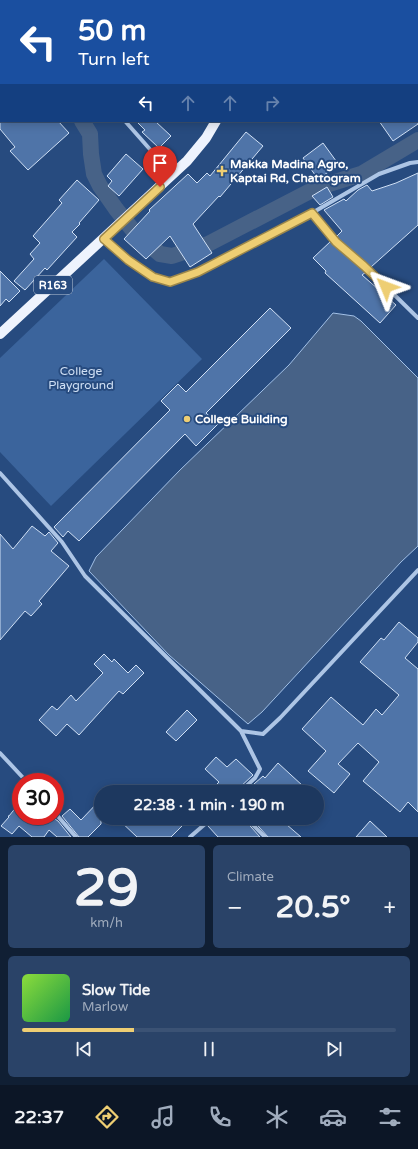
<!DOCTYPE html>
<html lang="en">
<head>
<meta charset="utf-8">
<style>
  :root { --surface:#1d385f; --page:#2a4368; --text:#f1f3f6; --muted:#a0acbd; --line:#3b5274; --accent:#eece73 }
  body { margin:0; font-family:"Varela Round",sans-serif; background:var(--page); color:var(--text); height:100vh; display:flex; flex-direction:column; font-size:15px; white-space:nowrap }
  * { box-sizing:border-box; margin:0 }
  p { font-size:13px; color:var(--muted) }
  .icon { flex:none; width:22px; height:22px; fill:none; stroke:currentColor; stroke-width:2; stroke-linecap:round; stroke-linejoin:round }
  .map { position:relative; height:837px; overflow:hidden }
  .details { display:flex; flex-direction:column; gap:8px; padding:8px; background:#101f34; flex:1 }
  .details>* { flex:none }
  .hud { position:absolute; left:0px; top:0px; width:418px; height:122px; box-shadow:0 2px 10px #0003,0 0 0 1px var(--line); background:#1a4fa0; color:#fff; overflow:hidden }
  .speed { position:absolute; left:12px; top:773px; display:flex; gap:8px; font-size:20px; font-weight:700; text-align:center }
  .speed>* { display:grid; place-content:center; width:52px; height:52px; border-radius:50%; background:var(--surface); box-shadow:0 2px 10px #0003,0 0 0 1px var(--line); line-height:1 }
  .speed .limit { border:6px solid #d22; background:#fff; color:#111 }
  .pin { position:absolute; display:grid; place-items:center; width:34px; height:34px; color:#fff; margin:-41px -17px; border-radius:50% 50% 50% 0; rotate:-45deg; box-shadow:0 0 4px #0007 }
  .pin .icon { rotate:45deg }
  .me { position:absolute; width:44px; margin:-22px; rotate:314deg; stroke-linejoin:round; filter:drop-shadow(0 0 3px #0008) }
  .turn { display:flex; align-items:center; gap:14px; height:84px; padding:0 12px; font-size:18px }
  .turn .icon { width:52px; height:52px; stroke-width:2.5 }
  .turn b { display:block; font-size:28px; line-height:34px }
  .lanes { display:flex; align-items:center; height:38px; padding:0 12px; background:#0003; justify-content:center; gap:20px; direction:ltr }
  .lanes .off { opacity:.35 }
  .big { font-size:30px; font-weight:700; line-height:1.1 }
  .details .card { flex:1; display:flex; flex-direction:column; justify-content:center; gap:6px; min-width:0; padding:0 14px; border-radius:6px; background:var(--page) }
  .details .dial { align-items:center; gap:0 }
  .dial b { font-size:52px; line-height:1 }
  .song { display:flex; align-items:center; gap:12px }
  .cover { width:48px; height:48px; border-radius:6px; background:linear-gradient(135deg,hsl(90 70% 55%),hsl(140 70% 35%)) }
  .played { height:4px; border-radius:2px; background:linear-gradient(90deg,var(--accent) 30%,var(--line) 30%) }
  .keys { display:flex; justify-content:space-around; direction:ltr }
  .heat { display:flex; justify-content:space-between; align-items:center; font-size:22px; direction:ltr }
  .details .tiles { flex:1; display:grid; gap:8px; grid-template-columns:1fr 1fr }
  .card:last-child { grid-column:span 2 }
  .trip { position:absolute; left:94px; top:785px; width:230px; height:40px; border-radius:20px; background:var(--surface); box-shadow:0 2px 10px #0003,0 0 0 1px var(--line); font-weight:700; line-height:40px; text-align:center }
  .dock { display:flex; height:64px; justify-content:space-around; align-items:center; background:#0c1626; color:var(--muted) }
  .dock .icon { width:28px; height:28px }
  .dock .active { color:var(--accent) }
  .dock b { font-size:18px; color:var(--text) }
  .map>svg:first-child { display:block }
  .green { fill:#3b649c }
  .water { fill:#476287; stroke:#a2c0e6 }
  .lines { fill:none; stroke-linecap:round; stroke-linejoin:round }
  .canal { stroke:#476287; stroke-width:16 }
  .building { fill:#4f74a8; stroke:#d0e0f5 }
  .minor { stroke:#adc5e5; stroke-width:4 }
  .primary { stroke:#eef3fd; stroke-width:10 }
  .route-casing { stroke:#9b864b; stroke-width:10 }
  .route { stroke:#eece73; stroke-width:7 }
  .poi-dot { fill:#eece73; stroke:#274b7f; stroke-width:1.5 }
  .labels { text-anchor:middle; stroke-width:4; stroke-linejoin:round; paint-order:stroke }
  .shield { fill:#274b7f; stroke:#bec9d9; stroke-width:1 }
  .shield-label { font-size:11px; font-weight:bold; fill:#fff }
  .poi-label { font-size:12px; font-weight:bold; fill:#fff; stroke:#274b7f; text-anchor:start }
  .park-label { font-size:12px; fill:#d0e0f5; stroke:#274b7f }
</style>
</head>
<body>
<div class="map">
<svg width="418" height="837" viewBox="0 0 418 837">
  <rect width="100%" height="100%" fill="#274b7f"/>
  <!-- green -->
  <path class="green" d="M104 259 202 359 51 506 0 452V358Z"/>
  <!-- water -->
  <path class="water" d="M333 313 354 316 361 321 418 378V546L401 562 262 712 248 724 169 655 89 571 96 557 180 470 289 365Z"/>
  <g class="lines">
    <!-- canal -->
    <path class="canal" d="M0 67 1 66
      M82 121 90 134 91 154 94 174 100 186 116 209 136 234 160 254 172 256 208 244 316 188 361 174 418 140"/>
  </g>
  <!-- building -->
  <path class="building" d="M0 121H58L69 133 28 170 10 151 15 147 0 129Z
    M136 121H155L171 136 159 148 142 132 145 130Z
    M379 121H418V124L393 141Z
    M246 132 263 146 220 197 219 196 193 224 212 253 190 267 170 236 146 259 124 239 150 211 149 210 188 174 197 183 207 173 210 176Z
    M323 143 339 165 318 179 303 158Z
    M126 154 143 169 119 196 108 186 112 181 107 176Z
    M418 173V225L371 267 336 237 342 231 324 210 344 199 346 201 358 190 367 185 372 191 396 183Z
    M77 180 99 200 79 223 80 224 72 232 77 237 47 270 45 268 25 290 14 281 34 259 30 254 40 243 33 236 62 203 59 200Z
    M327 187 333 197 320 205 312 196Z
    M331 241 366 272 362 275 396 305 380 323 325 273 326 271 313 258Z
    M0 271 20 291 9 302 6 299 0 306Z
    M270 308 291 328 206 413 218 424 196 446 185 434 79 541 68 531 63 537 54 527 170 410 161 401 178 384 186 392Z
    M32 526 45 536 49 532 58 543 51 551 69 566 39 601 42 604 31 616 25 611 0 640V534L13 549Z
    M399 622 418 638V642L405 658 418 669V812L408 802 400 812 363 781 379 762 358 743 338 764 350 774 334 793 308 771 326 751 302 729 331 697 363 725 376 709 382 715 399 695 360 662 381 638 384 640Z
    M104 654 112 662 114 659 128 673 136 665 144 673 123 694 119 691 79 735 67 724 56 736 39 720 52 706 57 710 71 695 76 701 102 674 103 673 94 664Z
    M187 710 197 720 176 741 166 732Z
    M216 757 227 767 236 759 253 775 238 789 237 792H209L219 782 205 769Z
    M278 763 303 786 298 792H245L263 776 265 778Z
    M101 799V824L88 837H79L62 816 70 809 81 820Z
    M21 801V816H50L58 821 71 837H57L49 830 44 837H32L19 826 12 834 1 826 9 817 8 816H9Z
    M117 818H176L183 825 171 837H137Z
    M217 818H243L260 837H218L208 826Z
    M251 818H279L301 837H268Z
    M370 821 387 837H356Z"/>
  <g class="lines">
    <!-- minor -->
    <path class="minor" d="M30 0 31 1
      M125 121 162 163 171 176
      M312 213 336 242 365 266 418 318
      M104 239 128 260 153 277 170 282 198 272 312 213 379 174 410 163 418 162
      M0 473 62 542 85 576 241 731 263 734 280 718 418 570
      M0 753 27 782
      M240 792 255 778 260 769 241 731
      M55 813 76 837
      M246 818 265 837
      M190 837 212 818"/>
    <!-- primary -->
    <path class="primary" d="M255 1V0
      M0 334 187 161 206 138 216 121"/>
  </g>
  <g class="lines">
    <!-- route casing -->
    <g class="route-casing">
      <path id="route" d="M160 187 104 239 128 260 153 277 170 282 198 272 312 213 336 242 364 266 386 287"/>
    </g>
    <!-- route -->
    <use href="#route" class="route"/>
  </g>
  <!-- markers -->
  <g class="poi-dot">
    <path d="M220 165h4v4h4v4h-4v4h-4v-4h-4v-4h4z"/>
    <circle cx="187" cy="419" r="4"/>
  </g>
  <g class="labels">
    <!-- shield labels -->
    <rect class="shield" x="34" y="276" width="38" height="18" rx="3"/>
    <g class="shield-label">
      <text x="53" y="289">R163</text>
    </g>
    <!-- poi labels -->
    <g class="poi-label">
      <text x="230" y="168">Makka Madina Agro,<tspan x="230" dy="14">Kaptai Rd, Chattogram</tspan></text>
      <text x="195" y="423">College Building</text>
    </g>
    <!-- park labels -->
    <g class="park-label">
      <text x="81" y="375">College<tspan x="81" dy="14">Playground</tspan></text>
    </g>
  </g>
</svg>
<div class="speed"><div class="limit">30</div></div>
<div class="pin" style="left:160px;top:187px;background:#d93025"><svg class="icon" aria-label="arrive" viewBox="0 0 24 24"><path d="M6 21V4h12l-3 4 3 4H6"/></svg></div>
<svg class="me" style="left:386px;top:287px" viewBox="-20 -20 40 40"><path d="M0-17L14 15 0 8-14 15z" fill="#eece73" stroke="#fff" stroke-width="4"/></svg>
<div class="trip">22:38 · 1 min · 190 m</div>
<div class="hud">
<div class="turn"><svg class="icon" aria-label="left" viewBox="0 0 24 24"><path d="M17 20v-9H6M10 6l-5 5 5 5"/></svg><div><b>50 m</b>Turn left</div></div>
<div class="lanes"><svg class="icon" aria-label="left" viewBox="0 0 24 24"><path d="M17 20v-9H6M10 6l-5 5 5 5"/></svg><svg class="icon off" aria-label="ahead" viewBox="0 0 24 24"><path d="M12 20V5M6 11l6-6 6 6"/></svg><svg class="icon off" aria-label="ahead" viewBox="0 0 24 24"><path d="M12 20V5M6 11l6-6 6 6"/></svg><svg class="icon off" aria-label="right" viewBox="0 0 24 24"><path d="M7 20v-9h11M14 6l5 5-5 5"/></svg></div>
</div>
</div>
<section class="details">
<div class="tiles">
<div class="card dial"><b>29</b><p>km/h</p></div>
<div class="card"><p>Climate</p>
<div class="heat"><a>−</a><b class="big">20.5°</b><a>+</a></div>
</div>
<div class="card">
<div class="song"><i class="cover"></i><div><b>Slow Tide</b><p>Marlow</p></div></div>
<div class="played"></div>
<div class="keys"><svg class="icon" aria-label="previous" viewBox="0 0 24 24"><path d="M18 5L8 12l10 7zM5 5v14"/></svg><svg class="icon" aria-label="pause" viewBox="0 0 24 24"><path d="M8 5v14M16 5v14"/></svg><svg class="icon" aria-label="next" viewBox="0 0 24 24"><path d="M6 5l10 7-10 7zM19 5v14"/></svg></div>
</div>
</div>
</section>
<nav class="dock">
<b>22:37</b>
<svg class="icon active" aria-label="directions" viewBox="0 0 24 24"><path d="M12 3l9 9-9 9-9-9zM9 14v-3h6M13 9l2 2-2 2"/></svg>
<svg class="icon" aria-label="music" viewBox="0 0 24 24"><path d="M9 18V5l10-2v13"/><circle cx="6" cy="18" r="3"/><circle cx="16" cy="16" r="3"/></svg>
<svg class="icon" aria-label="phone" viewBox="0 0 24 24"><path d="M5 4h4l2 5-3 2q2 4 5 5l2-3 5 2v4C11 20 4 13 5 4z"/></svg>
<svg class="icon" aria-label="climate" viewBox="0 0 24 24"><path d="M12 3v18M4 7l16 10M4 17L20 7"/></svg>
<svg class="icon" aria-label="car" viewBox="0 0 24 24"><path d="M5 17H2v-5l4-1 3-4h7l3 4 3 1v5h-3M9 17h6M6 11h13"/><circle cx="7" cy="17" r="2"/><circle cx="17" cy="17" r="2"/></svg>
<svg class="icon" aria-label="filters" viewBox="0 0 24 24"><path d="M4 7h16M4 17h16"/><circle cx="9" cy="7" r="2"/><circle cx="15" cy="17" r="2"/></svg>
</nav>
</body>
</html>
